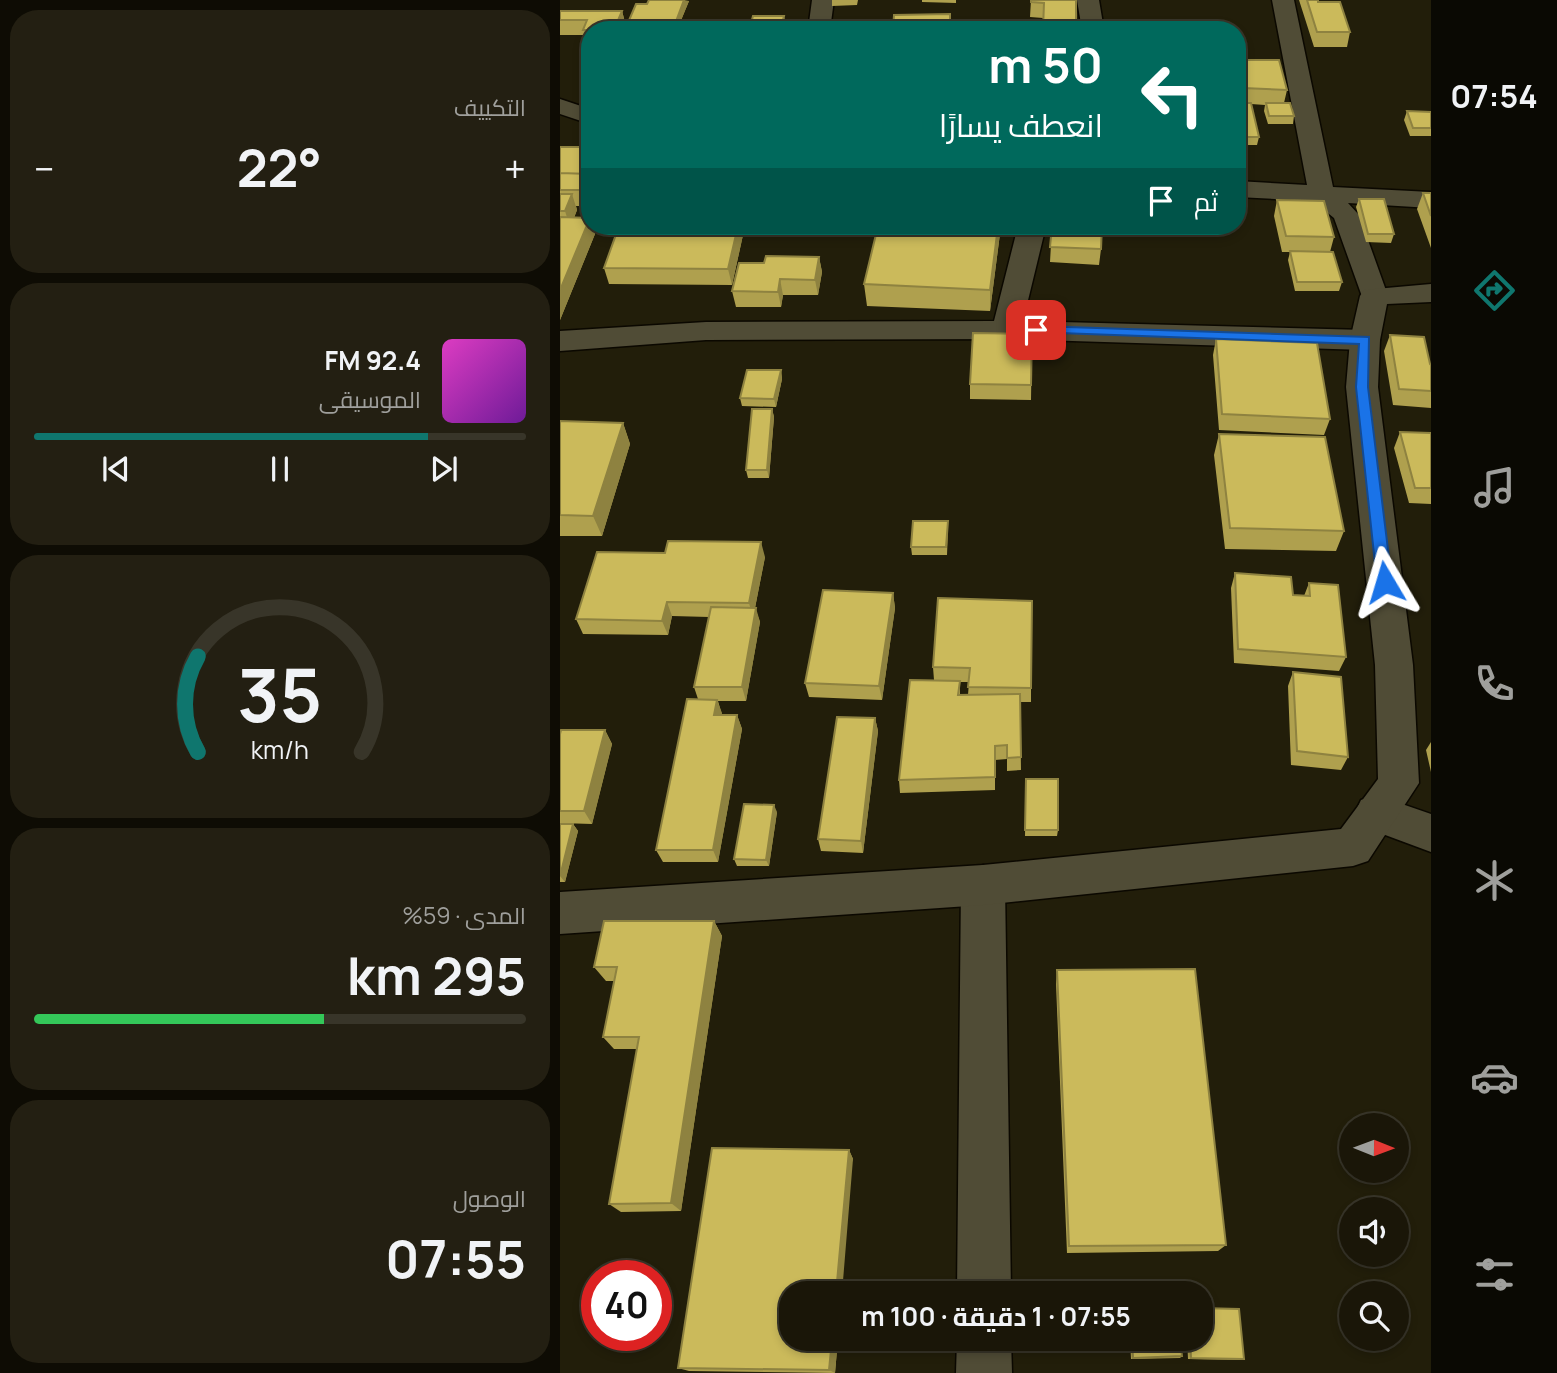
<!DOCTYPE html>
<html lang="ar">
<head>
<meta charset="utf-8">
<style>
  :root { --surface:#1a1608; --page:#231f12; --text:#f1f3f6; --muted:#9f9f9c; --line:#383529; --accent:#0f766e }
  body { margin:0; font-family:Manrope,Cairo,sans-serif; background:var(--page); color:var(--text); direction:rtl; height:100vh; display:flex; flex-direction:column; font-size:26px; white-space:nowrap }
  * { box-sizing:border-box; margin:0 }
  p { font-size:23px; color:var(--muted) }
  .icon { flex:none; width:38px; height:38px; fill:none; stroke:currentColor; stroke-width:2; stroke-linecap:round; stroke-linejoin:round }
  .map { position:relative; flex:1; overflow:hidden; direction:ltr }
  .details { display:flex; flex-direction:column; gap:10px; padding:10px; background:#0e0c04; width:560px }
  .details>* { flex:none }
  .banner { position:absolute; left:21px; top:21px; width:665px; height:214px; border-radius:28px; box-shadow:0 4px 10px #0003,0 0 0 2px var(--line); direction:rtl; background:#00695c; color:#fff; overflow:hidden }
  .needle { width:46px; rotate:91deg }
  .controls { position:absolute; left:779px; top:1113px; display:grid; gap:14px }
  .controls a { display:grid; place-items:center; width:70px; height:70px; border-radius:50%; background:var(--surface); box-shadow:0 4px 10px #0003,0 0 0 2px var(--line); font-size:35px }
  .speed { position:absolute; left:21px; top:1260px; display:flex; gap:14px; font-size:35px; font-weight:700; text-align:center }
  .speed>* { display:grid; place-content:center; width:91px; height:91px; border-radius:50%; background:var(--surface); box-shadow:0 4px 10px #0003,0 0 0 2px var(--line); line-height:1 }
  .speed .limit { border:10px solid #d22; background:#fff; color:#111 }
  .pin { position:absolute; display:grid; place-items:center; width:60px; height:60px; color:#fff; margin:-30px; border-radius:14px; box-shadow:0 4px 10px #0006 }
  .me { position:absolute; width:77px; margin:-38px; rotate:353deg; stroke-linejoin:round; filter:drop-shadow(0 0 5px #0008) }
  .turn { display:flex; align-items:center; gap:24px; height:147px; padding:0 28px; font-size:32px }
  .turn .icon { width:91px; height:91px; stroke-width:2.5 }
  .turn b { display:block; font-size:49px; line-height:60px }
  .then { display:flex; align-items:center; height:66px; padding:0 28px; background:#0003; gap:14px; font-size:26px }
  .big { font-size:52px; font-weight:700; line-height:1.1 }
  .details .widget { flex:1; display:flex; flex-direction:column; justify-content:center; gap:10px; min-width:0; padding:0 24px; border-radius:28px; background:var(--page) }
  .details .dial { align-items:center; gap:0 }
  .dial svg { height:182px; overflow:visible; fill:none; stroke:var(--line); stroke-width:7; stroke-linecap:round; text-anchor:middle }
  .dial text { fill:var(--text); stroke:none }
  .song { display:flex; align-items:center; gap:21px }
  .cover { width:84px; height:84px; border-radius:10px; background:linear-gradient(135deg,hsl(310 70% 55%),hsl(280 70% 35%)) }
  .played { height:7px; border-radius:4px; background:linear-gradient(90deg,var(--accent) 80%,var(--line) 80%) }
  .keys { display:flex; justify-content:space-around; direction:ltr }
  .heat { display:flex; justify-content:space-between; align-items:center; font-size:38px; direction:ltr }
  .charge { height:10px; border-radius:5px; background:linear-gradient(90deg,#34c759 59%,var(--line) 0) }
  .trip { position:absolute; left:219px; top:1281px; width:434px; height:70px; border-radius:28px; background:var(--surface); box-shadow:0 4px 10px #0003,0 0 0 2px var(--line); font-weight:700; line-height:70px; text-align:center; direction:rtl }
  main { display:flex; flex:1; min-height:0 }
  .tab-bar { display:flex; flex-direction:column; width:126px; justify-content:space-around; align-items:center; background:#0a0903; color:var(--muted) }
  .tab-bar .icon { width:49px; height:49px }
  .tab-bar .on { color:var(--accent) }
  .tab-bar b { font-size:32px; color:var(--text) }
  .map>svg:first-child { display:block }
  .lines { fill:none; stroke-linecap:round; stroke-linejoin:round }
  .minor-casing { stroke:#0b0800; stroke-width:3 }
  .tertiary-casing { stroke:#0b0800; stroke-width:3 }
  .minor { fill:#504c36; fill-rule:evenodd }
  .tertiary { fill:#504c36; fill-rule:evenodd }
  .wall { fill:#afa04e; fill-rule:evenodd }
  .shaded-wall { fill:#8e8240 }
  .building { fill:#cbba5b; stroke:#8e8240; stroke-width:2 }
  .route { fill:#1a73e8; stroke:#114b97; stroke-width:2 }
</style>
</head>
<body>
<main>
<nav class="tab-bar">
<b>07:54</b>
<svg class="icon on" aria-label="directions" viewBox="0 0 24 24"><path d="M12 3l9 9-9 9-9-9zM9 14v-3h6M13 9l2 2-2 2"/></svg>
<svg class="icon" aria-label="music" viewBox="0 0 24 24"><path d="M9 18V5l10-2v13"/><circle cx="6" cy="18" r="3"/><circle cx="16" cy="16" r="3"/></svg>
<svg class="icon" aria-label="phone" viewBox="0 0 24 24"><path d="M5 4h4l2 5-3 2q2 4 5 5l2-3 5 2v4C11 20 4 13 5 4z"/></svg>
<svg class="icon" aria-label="climate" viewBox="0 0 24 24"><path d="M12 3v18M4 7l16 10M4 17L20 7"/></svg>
<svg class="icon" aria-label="car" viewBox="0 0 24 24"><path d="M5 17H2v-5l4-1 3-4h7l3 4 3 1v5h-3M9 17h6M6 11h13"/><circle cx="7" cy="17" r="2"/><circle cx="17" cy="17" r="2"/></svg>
<svg class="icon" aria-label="filters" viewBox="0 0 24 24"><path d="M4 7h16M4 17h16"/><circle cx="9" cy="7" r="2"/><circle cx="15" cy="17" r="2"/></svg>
</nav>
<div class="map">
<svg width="871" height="1373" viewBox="0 0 871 1373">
  <rect width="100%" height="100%" fill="#221e0a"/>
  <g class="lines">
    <!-- minor casing -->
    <g class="minor-casing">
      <path id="minor" d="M252 0H274L270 30H248Z
        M517 0H539L544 30H522Z
        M712 0H734L773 187 871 192V208L788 203 799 215 828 296 824 302 814 305 804 302 774 218 753 201 677 197V181L747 185Z
        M0 99 30 109V124L0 114Z
        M458 226H486L463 321 805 330 816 333 820 340 816 347 805 350 446 339 146 340 0 351V331L146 322 434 321Z
        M816 795 871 814V852L801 826 795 813 801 800Z
        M423 865 438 871 445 885 451 1293H397L401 885 408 871Z
        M397 1339H451L452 1373H396Z"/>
    </g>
    <!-- tertiary casing -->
    <g class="tertiary-casing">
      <path id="tertiary" d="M871 284V302L827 304 820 340 818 387 853 665 859 783 808 861 793 866 423 905 0 934V892L423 865 781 829 818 779 815 665 786 387 790 340 800 296 804 290Z"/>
    </g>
    <!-- minor -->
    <use href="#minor" class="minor"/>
    <!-- tertiary -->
    <use href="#tertiary" class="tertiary"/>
  </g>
  <!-- wall -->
  <path class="wall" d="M272 0H298L297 5 272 6Z
    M362 0H396V3L362 2Z
    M466 0H516V30H483V18L470 17 471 0Z
    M739 0H758V2L790 32 787 47H754Z
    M129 1 117 30H68L67 25 87 4Z
    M0 11H62L66 26 64 30H30V45H27L24 35H0Z
    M226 24 224 30H191L190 27Z
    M681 60 727 90 724 103 734 116 733 124H708L704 111 705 105 691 104 699 137 697 145H677V103H680L678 75Z
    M30 81V101H29L26 93Z
    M847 111 871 112V136H850L844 120Z
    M0 147H30V206H16L17 210 14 218 30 226H32L35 234 0 320Z
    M863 193H871V248L857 209Z
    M799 199 834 234 831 243 806 242 796 207Z
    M717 200 774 237 770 252 782 282 779 291H735L728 260 730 252H722L714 216Z
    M59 226H205V228L181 227 183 235 172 285 49 284 44 268Z
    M207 226H307L306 230 208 228Z
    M318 226H441L430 311 307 306 304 284Z
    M492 226 541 249 539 265 490 262Z
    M259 257 262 272 258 295H223L221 307H176L172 291 204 263Z
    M472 334 471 400 410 399V384Z
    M830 335 871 365V408L833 405 824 351Z
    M656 339 770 419 764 435 659 430 653 355Z
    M221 370 222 379 216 407 182 406 180 398Z
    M212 409 214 417 209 478H188L186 470Z
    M0 421 63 423 70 444 42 536H0Z
    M840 432 871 433V504L849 503 834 448Z
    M659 434 784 531 776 551 665 549 654 455Z
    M388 529 387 555H352L351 547Z
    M205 557 195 608 200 622 186 701H158L162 715H177L182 729 158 862H103L96 850 138 699 134 687 149 617 112 616 108 635 23 634 16 619Z
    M675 573 733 595 744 596 749 583 786 657 779 671 674 663 671 588Z
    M333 593 335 608 322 700 249 697 245 683Z
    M378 598 471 688V702H460L461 770 447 771V759L435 760V790L340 793 339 780 374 680 373 667ZM400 682H409L408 695H400Z
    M733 672 788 757 781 770 731 765 728 686Z
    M315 718 318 731 303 853 261 851 258 839Z
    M45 730 52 744 32 824 0 823V734Z
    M871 742V772L866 750Z
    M466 779 498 830 497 836H465Z
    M217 812 209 866H177L174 859Z
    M0 824H13L18 831 5 882H0Z
    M154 921 162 936 121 1211 61 1212 49 1204 77 1049H54L43 1037 54 981H46L34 967Z
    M497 970 666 1245 658 1251 507 1253 496 984Z
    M289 1150 293 1159 231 1339H278L275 1373 129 1371 118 1368Z
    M570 1339H620L622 1356 620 1358 571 1359Z
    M627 1339H640L684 1359 680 1360 628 1359Z"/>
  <!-- shaded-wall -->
  <path class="shaded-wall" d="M124 0 129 1 117 30H116L115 24Z
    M62 11 66 26 64 30H54Z
    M224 16 226 24 224 30H222L221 27Z
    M12 194 17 210 10 227 5 211Z
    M30 218V226H32L35 234 0 320V290Z
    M178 226H181L183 235 172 285 168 269Z
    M438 226H441L430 311V290Z
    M259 257 262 272 258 295 255 280Z
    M220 279 223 295 221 307 218 292Z
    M221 370 222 379 216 407 214 399Z
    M212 409 214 417 209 478 207 470Z
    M63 423 70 444 42 536 33 516Z
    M201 542 205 557 193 618 189 603Z
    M333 593 335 608 322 700 319 686Z
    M107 602 112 616 108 635 102 621Z
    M196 608 200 622 186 701 182 687Z
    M157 700 162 713 159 728 154 715Z
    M177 715 182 729 158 862 153 850Z
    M315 718 318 731 303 853 301 841Z
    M45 730 52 744 32 824 24 811Z
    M214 805 217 812 209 866 206 860Z
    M13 824 18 831 5 882 0 876Z
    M154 921 162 936 121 1211 111 1203Z
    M289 1150 293 1159 282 1293H276Z
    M272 1339H278L275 1373 269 1370Z"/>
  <!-- building -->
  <path class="building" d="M89 0H124L115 24 87 25H114L112 30H79L82 25H67L76 4H87Z
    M471 0H516V30L483 29 484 3 471 2Z
    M747 0H758V2H780L790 32H757Z
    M0 11H62L54 30H23L27 20H0Z
    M390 14V30H333L334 15Z
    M193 16H224L221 27H190Z
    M448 26V30H400L401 28Z
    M681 60H719L727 90 683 88Z
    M30 81V93H26Z
    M677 103H691L699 137H677Z
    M706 103H730L734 116H709Z
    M847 111 871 112V128H853Z
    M0 147H30V174L0 173Z
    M0 173 30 174V190H0Z
    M863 193H871V216Z
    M0 194H12L5 211H0Z
    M799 199H824L834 234H808Z
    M717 200 764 201 774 237 726 236Z
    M0 217 30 218 0 290Z
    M59 226H178L168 269 44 268Z
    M318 226H438L430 290 304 284Z
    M492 226H542L541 249 490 247Z
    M730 251 773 252 782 282H737Z
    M206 256 259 257 255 280 220 279 218 292 172 291 179 263H204Z
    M413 333 472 334 471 385 410 384Z
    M830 335 864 337 870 364 871 365V391L839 389Z
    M656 339 757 343 770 419 662 414Z
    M187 370H221L214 399 180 398Z
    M192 409H212L207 470H186Z
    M0 421 63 423 33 516 0 515Z
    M840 432 871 433V488H855Z
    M659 434 765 437 784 531 670 528Z
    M353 521H388L386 547H351Z
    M108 541 201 542 189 603 107 602 102 621 16 619 37 552 105 553Z
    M675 573 731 577 733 595 750 596 749 583 778 585 786 657 678 649Z
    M263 590 333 593 319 686 245 683Z
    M378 598 472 601 471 688 408 687 410 668 373 667Z
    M151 607 196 608 182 687H134Z
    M733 672 781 677 788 757 737 751Z
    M350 680 400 681 398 695 460 694 461 757 447 758V745L435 746V777L339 780Z
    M127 699 157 700 154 715H177L153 850H96Z
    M277 717 315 718 301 841 258 839Z
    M1 730H45L24 811H0V734Z
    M466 779H498V830H465Z
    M184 804 214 805 206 860 174 859Z
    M0 824H13L0 876Z
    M44 921H154L111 1203 49 1204 79 1037H43L57 967H34Z
    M635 969 666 1245 509 1246 497 970Z
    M152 1148 289 1150 276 1293H231V1339H272L269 1370 118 1368Z
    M640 1308 679 1309 684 1359 631 1358 630 1339H640Z
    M572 1339H620L622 1356 573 1358Z"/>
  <!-- route -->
  <path class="route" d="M476 326 809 337 808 387 832 582 830 586H819L817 582 796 387 799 344 472 332 470 330Z"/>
</svg>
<div class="controls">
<a><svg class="needle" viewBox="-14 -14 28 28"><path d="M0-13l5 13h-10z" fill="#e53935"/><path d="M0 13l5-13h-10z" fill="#9f9f9c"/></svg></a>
<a><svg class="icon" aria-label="sound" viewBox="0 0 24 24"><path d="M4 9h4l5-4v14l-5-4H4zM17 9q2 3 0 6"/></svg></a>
<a><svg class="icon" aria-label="search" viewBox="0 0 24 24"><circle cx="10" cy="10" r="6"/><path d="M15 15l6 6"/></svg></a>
</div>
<div class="speed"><div class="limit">40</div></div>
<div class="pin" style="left:476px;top:330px;background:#d93025"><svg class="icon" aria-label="arrive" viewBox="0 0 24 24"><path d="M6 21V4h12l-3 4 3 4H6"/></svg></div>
<svg class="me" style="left:825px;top:582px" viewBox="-20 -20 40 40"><path d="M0-17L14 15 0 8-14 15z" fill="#1a73e8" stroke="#fff" stroke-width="4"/></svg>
<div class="trip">07:55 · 1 دقيقة · 100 m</div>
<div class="banner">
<div class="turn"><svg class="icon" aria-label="left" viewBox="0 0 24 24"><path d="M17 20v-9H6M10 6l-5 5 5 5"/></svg><div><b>50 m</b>انعطف يسارًا</div></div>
<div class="then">ثم<svg class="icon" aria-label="arrive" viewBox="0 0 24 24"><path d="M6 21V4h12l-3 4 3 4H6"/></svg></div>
</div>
</div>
<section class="details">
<div class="widget"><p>التكييف</p>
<div class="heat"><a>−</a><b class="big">22°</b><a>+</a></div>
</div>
<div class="widget">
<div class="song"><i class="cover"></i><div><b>92.4 FM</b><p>الموسيقى</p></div></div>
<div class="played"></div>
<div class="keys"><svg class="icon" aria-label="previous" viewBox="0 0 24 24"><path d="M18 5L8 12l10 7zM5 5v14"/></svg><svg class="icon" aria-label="pause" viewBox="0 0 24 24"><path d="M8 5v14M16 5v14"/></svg><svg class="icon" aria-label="next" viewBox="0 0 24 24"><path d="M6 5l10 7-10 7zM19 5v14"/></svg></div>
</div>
<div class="widget dial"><svg viewBox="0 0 100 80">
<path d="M14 69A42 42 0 1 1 86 69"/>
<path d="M14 69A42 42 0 0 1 14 27" stroke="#0f766e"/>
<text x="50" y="56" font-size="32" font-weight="700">35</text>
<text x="50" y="72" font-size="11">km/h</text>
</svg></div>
<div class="widget"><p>المدى · 59%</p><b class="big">295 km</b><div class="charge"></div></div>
<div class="widget"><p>الوصول</p><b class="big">07:55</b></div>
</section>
</main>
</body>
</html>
